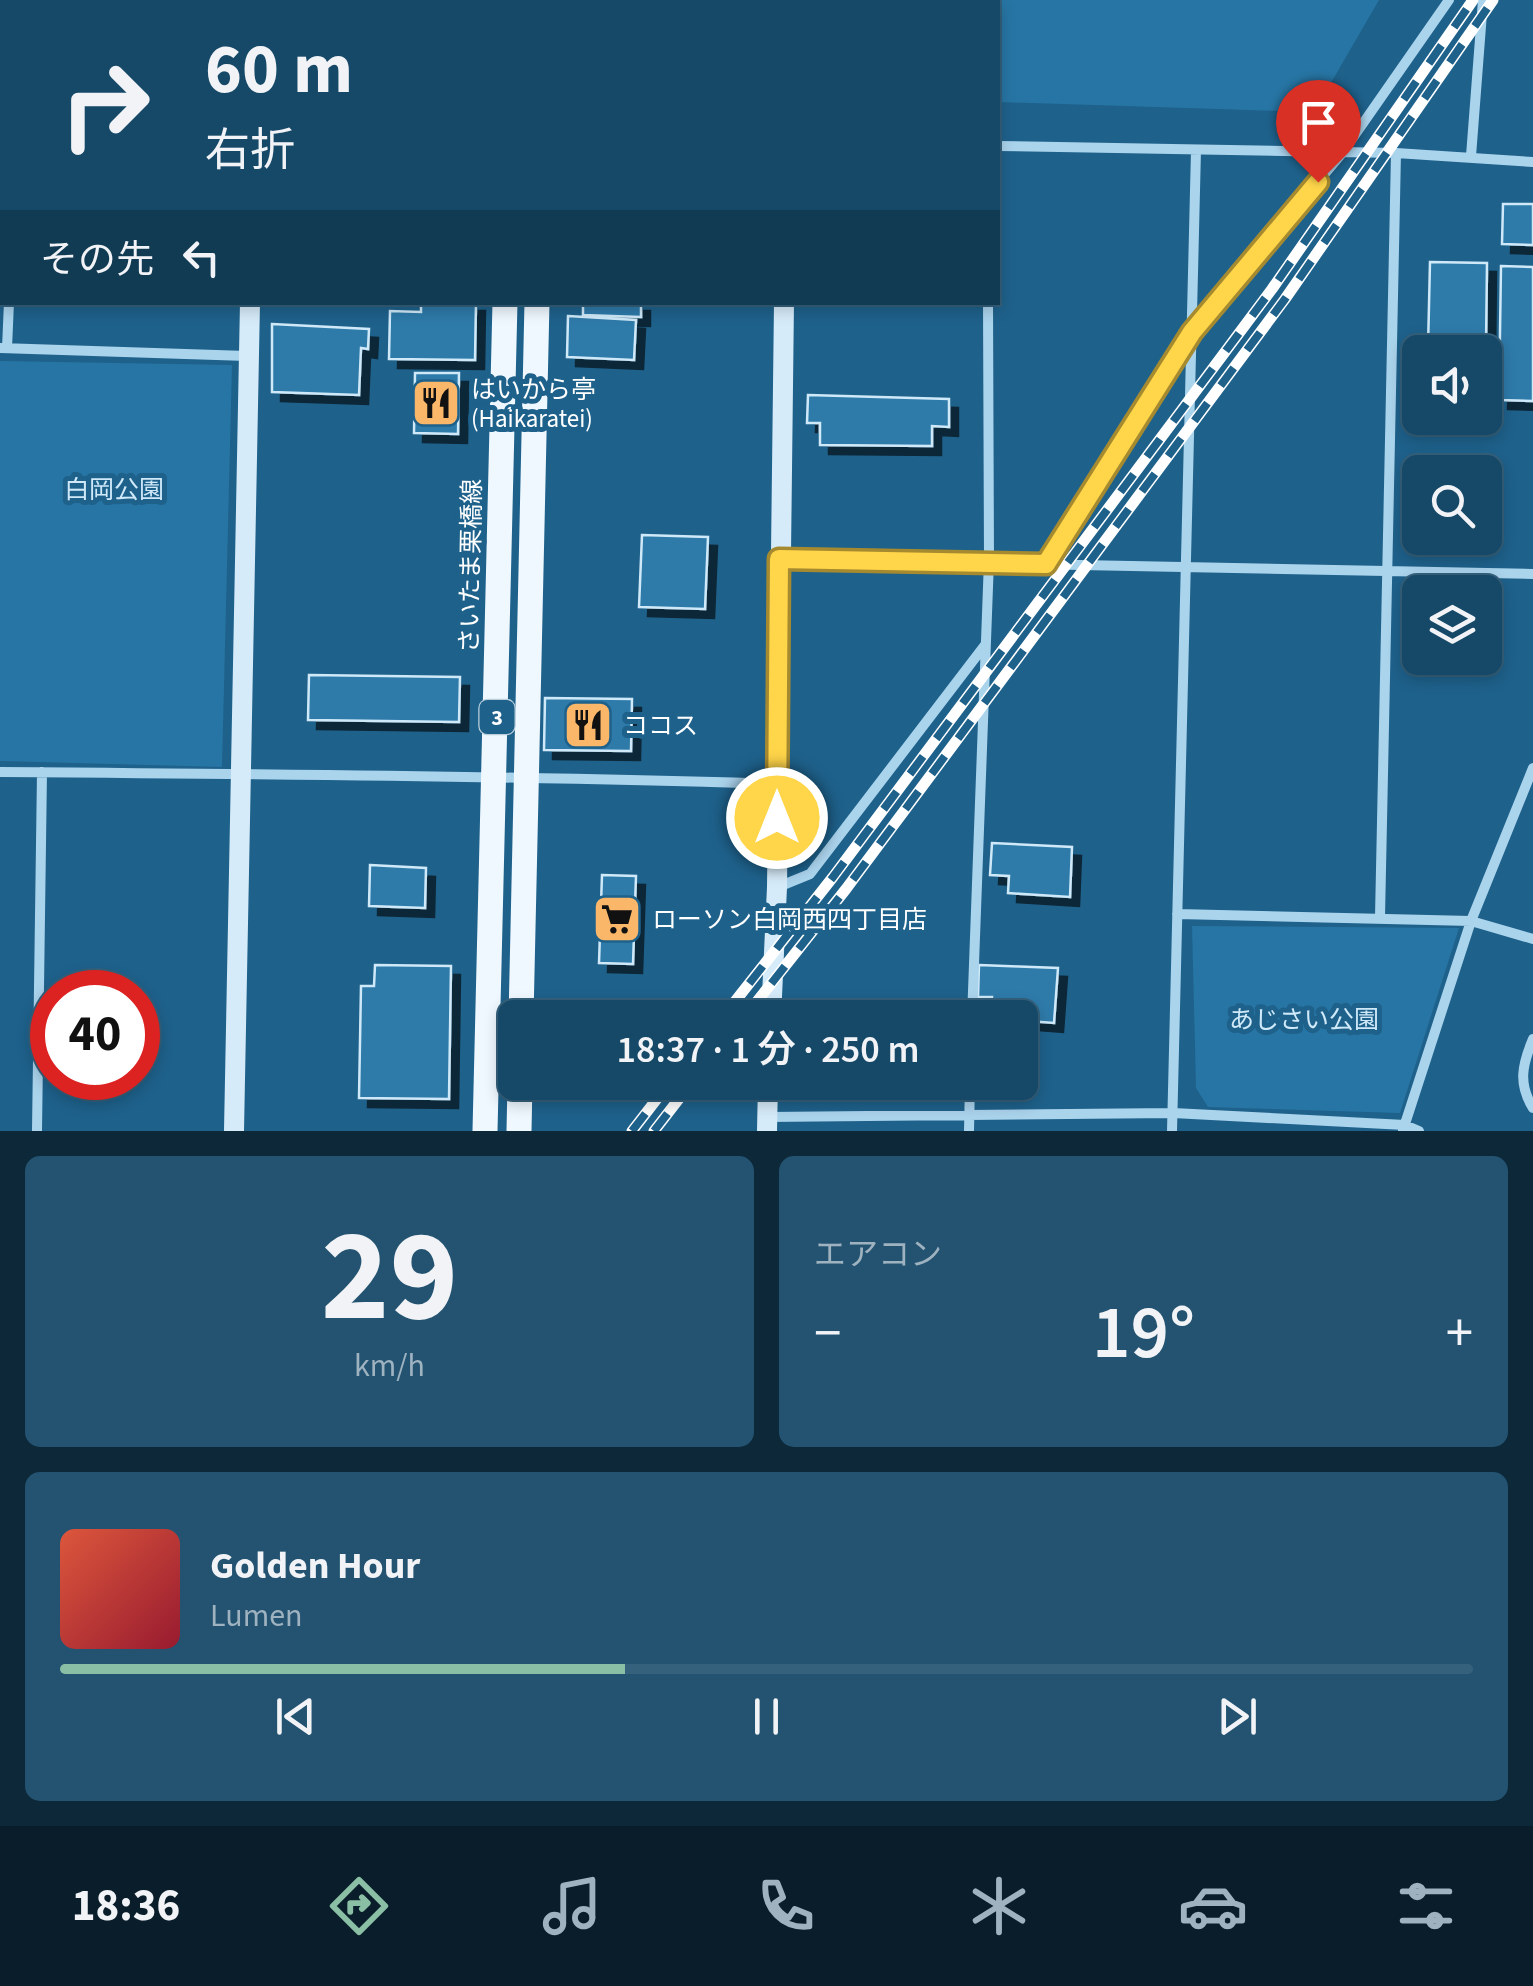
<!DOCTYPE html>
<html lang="ja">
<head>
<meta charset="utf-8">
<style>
  :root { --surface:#164968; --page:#235371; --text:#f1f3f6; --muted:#9eb2c0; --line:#35617c; --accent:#8abfa5 }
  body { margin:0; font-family:"Source Sans 3","Noto Sans JP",sans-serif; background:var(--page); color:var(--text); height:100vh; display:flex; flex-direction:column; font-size:38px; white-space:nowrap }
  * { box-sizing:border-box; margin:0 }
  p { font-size:32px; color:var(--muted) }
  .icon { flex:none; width:55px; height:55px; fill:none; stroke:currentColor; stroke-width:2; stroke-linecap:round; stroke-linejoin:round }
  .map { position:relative; height:1131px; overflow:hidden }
  .details { display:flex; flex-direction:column; gap:25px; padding:25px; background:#0c2839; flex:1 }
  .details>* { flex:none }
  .hud { position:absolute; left:0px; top:0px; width:1000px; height:305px; box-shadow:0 5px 15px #0003,0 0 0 2px var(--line); background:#164968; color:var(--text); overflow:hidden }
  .buttons { position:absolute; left:1402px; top:335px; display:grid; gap:20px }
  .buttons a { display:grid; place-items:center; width:100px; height:100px; border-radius:15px; background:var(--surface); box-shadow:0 5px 15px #0003,0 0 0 2px var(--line); font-size:50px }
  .speed { position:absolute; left:30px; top:970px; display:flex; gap:20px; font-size:50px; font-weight:700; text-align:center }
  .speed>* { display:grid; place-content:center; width:130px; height:130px; border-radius:50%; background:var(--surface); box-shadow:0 5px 15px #0003,0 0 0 2px var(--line); line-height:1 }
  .speed .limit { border:15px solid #d22; background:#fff; color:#111 }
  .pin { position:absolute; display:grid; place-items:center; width:85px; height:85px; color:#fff; margin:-102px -42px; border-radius:50% 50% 50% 0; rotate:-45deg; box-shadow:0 0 10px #0007 }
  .pin .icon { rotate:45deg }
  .me { position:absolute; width:110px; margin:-55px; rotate:0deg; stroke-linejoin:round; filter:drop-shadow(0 0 8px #0008) }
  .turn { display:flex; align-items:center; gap:35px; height:210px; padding:0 40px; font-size:45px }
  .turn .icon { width:130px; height:130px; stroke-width:2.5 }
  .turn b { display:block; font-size:70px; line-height:85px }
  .then { display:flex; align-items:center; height:95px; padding:0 40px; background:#0003; gap:20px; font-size:38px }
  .big { font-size:75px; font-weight:600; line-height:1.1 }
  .details .tile { flex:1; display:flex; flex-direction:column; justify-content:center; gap:15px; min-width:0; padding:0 35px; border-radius:15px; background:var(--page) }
  .details .dial { align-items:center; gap:0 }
  .dial b { font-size:130px; line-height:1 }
  .song { display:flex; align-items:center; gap:30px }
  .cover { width:120px; height:120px; border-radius:15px; background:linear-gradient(135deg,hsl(10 70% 55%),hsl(350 70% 35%)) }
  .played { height:10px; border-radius:5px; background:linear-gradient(90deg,var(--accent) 40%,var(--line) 40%) }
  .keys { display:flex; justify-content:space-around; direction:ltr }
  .heat { display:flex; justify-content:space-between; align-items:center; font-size:55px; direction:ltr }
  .details .tiles { flex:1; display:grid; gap:25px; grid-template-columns:1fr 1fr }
  .tile:last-child { grid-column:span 2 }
  .trip { position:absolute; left:498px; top:1000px; width:540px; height:100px; border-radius:15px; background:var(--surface); box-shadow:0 5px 15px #0003,0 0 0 2px var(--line); font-weight:600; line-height:100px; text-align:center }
  .menu { display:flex; height:160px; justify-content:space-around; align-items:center; background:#091d2a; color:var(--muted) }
  .menu .icon { width:70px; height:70px }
  .menu .selected { color:var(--accent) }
  .menu b { font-size:45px; color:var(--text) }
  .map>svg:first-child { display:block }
  .green { fill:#2775a4 }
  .building { fill:#2d7aa9; stroke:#cfe9f9; stroke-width:2.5; filter:url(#shadow) }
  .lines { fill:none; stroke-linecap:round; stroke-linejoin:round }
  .street { stroke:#aad3ec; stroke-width:10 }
  .secondary { stroke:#d6ebf9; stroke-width:20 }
  .primary { stroke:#eff8ff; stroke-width:25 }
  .rail-casing { stroke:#fff; stroke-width:11 }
  .rail { stroke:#1e618b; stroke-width:8; stroke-dasharray:22; stroke-linecap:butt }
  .route-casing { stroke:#a68a30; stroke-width:25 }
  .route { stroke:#ffd54a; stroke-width:18 }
  .labels { text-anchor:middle; stroke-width:10; stroke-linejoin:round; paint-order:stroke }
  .shield { fill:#1e618b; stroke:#bcd0dc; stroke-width:2.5 }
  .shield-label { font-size:22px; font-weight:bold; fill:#fff }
  .poi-label { font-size:25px; fill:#fff; stroke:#1e618b; text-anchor:start }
  .park-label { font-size:25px; fill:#cfe9f9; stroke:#1e618b }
  .street-label { font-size:25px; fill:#fff; stroke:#1e618b }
</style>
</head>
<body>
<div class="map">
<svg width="1533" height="1131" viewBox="0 0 1533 1131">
  <defs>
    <filter id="shadow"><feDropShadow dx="9" dy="9" stdDeviation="0" flood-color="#0009"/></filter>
  </defs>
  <rect width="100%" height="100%" fill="#1e618b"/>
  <!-- green -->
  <path class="green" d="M829 0H1379L1314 112 998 102V2Z
    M0 361 232 365 222 767 0 761Z
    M1192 926 1459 928 1400 1113 1208 1107 1196 1088Z"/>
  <!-- building -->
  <path class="building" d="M1503 204H1533V245L1502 244Z
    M1430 262 1487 263 1486 348H1428Z
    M1501 266 1533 267V401L1499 400Z
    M421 302H476L475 360 389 359 390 311 421 312Z
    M583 302H641V317L583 315Z
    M568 316 636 320 634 360 567 357Z
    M272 324 369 329 368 349 361 348 359 395 272 392Z
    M415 373H459L458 434 414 433Z
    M808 395 949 399V427L932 426V446L820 445V423H807Z
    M642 535 708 537 705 609 639 607Z
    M309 675 460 677 459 722 308 720Z
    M545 698 632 699 631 751 544 750Z
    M992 843 1072 847 1070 897 1008 893 1009 876 990 875Z
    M370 865 426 868 425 908 369 906Z
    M602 875 636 876 633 964 599 963Z
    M375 965 451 966 449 1099 359 1098 361 986H374Z
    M979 965 1058 968 1054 1023 991 1018 992 997H978Z"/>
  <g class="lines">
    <!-- street -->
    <path class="street" d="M998 146 1396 153 1533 162
      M1471 156 1483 0
      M0 348 247 356
      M7 348 9 302
      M780 559 1533 574
      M1045 564 1192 332 1343 152 1449 0
      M0 772C259 774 518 776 777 784
      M778 887 810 874 985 645
      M1177 914 1471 921 1533 939
      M1380 917 1396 153
      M972 1018 989 560 988 302
      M1533 1039C1522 1065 1518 1084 1533 1108
      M767 1117 1173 1113 1405 1125 1419 1131
      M1403 1130 1471 921 1533 768
      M37 1131 42 772
      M969 1131 970 1082
      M1172 1131 1196 150"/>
    <!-- secondary -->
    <path class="secondary" d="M259 2V0
      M791 2V0
      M0 128H2
      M771 1018 777 887 784 302
      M234 1131 250 302
      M767 1131 768 1082"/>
    <!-- primary -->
    <path class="primary" d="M511 2V0
      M542 2V0
      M521 1018 537 302
      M485 1131 505 302
      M519 1131 520 1082"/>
    <!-- rail casing -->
    <g class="rail-casing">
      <path id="rail" d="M722 1018 833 877 1272 289 1473 0
        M744 1018 846 889 1285 299 1493 0
        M632 1131 670 1082
        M654 1131 692 1082"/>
    </g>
    <!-- rail -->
    <use href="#rail" class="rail"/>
  </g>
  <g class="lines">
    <!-- route casing -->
    <g class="route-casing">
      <path id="route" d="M777 818 779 559 1046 564 1192 332 1318 182"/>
    </g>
    <!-- route -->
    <use href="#route" class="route"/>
  </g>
  <!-- icons -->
  <defs>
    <g id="restaurant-square" transform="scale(2.5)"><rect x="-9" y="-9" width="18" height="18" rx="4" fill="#fbb769" stroke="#1e618b"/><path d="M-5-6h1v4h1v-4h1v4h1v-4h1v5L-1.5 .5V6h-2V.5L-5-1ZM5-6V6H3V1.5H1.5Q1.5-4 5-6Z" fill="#111"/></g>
    <g id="supermarket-square" transform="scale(2.5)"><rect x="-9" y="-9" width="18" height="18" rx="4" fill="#fbb769" stroke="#1e618b"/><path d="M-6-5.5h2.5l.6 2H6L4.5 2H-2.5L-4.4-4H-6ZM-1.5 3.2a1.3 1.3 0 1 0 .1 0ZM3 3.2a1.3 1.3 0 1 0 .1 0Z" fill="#111"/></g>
  </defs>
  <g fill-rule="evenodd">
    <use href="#restaurant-square" x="436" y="403"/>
    <use href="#restaurant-square" x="588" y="725"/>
    <use href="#supermarket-square" x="617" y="919"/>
  </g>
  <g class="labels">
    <!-- shield labels -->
    <rect class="shield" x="479.5" y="700" width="35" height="34" rx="8"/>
    <g class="shield-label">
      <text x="497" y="725">3</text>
    </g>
    <!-- poi labels -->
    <g class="poi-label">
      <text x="471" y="398">はいから亭<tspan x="471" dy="29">(Haikaratei)</tspan></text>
      <text x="623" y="734">ココス</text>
      <text x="652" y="928">ローソン白岡西四丁目店</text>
    </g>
    <!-- park labels -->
    <g class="park-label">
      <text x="114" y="498">白岡公園</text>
      <text x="1304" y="1028">あじさい公園</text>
    </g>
    <!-- street labels -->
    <g class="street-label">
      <text transform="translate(470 566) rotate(-89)" y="9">さいたま栗橋線</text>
    </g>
  </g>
</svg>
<div class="buttons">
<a><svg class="icon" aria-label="sound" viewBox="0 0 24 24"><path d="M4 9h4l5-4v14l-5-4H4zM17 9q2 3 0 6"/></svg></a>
<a><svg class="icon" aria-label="search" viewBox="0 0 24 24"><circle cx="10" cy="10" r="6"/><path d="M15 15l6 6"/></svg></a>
<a><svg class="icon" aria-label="layers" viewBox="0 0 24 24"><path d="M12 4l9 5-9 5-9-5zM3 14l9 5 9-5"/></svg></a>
</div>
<div class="speed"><div class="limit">40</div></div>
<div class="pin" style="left:1318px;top:182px;background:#d93025"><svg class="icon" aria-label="arrive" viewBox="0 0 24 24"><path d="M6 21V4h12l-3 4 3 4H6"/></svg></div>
<svg class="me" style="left:777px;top:818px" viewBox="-20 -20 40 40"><circle r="17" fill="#ffd54a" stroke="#fff" stroke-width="3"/><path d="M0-11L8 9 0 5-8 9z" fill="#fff"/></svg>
<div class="trip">18:37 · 1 分 · 250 m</div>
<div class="hud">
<div class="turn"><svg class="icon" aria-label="right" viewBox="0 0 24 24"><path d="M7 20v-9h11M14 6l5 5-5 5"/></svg><div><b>60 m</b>右折</div></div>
<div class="then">その先<svg class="icon" aria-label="left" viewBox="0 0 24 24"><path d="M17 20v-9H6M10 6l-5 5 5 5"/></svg></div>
</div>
</div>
<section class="details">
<div class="tiles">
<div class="tile dial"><b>29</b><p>km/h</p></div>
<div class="tile"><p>エアコン</p>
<div class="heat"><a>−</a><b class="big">19°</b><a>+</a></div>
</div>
<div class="tile">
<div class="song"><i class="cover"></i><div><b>Golden Hour</b><p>Lumen</p></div></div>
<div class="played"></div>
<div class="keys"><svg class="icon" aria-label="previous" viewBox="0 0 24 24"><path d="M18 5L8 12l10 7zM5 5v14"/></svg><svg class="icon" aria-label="pause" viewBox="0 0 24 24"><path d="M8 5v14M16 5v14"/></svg><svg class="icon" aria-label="next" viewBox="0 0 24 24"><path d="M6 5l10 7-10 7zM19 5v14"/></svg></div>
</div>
</div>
</section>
<nav class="menu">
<b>18:36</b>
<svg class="icon selected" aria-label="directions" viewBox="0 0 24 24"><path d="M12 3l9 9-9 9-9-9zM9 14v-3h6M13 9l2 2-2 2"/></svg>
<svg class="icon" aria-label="music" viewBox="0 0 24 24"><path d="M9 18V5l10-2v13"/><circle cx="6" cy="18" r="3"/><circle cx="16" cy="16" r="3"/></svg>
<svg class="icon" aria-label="phone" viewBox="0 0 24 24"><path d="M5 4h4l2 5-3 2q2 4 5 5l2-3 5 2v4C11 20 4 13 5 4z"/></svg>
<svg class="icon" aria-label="climate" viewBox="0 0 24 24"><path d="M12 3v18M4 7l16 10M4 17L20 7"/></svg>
<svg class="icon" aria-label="car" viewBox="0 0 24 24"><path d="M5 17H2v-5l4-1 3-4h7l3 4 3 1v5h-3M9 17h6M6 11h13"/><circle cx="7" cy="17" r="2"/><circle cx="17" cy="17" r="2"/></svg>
<svg class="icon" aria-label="filters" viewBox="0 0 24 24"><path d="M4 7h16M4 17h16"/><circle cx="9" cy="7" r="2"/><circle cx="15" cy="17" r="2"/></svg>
</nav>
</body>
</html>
